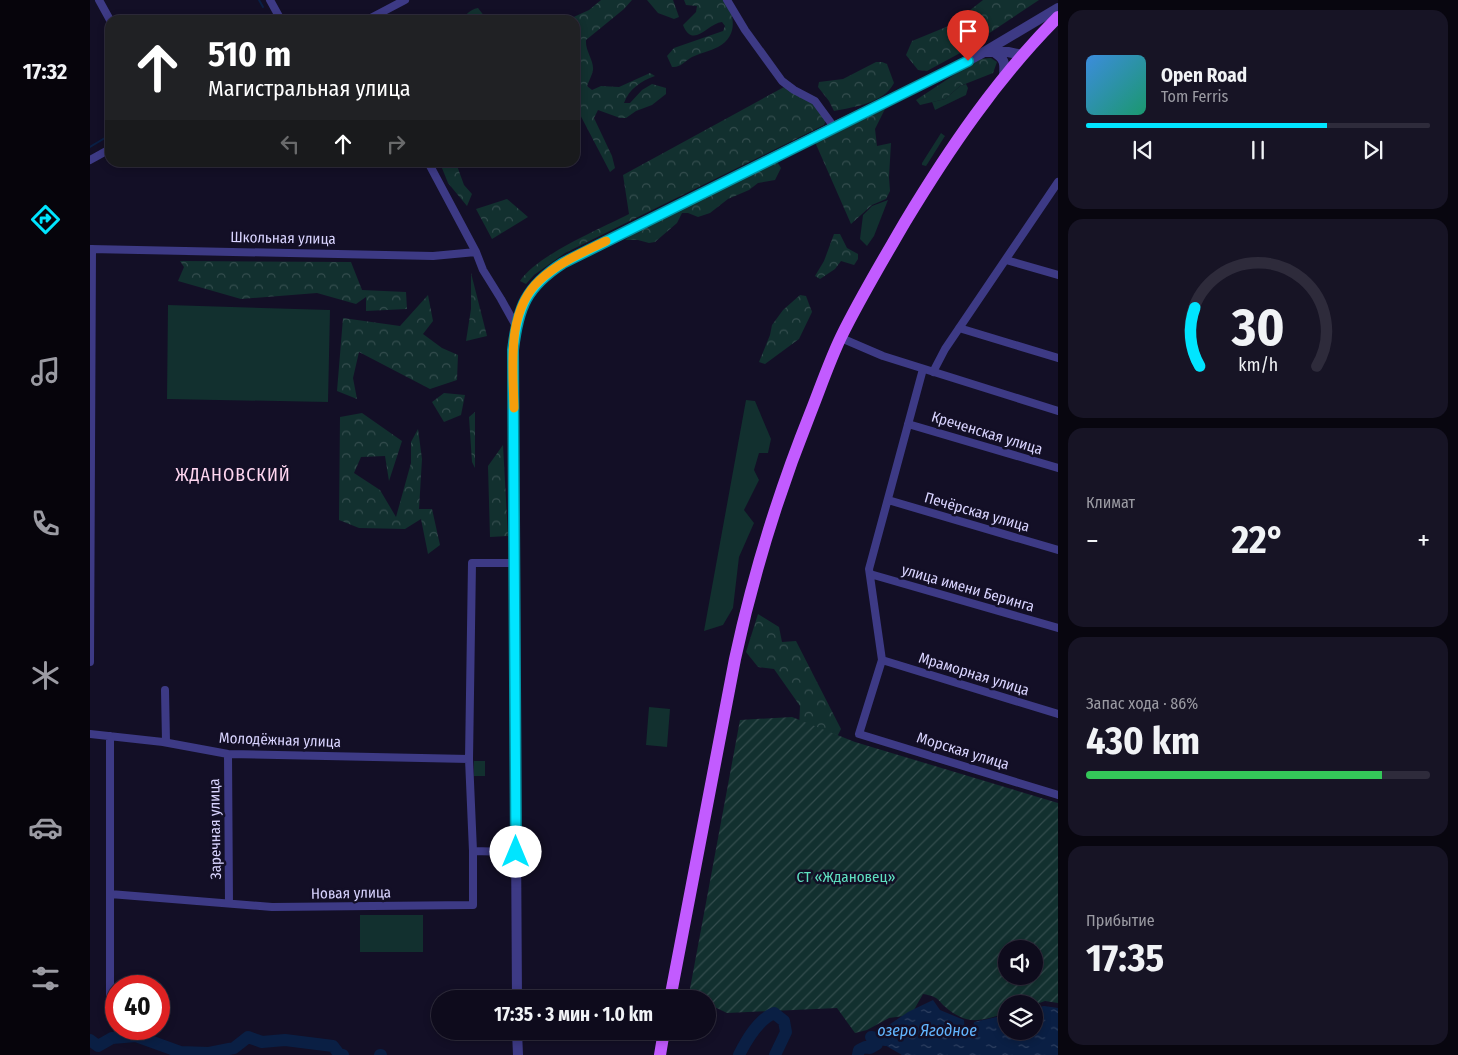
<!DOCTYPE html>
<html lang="ru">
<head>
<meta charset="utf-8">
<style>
  :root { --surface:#0e0b1c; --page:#171425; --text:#f1f3f6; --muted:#9b9ba3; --line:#2e2b3b; --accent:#00e5ff }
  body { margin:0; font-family:"Fira Sans Condensed",sans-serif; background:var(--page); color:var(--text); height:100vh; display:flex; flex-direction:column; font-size:19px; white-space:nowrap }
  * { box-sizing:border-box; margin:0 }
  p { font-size:16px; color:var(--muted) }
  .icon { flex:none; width:28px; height:28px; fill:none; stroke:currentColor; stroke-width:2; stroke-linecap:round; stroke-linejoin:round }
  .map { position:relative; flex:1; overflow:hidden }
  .sheet { display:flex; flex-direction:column; gap:10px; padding:10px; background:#08060f; width:400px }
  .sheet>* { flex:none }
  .hud { position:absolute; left:15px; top:15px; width:475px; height:152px; border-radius:15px; box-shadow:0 2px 8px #0003,0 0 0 1px var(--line); background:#202124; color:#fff; overflow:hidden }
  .controls { position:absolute; left:908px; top:940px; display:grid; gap:10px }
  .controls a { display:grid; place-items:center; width:45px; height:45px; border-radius:50%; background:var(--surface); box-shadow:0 2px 8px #0003,0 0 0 1px var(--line); font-size:25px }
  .speed { position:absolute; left:15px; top:975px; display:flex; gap:10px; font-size:25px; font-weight:700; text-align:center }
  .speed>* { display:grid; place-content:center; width:65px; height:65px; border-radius:50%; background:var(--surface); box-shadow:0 2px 8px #0003,0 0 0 1px var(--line); line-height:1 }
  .speed .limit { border:8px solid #d22; background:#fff; color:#111 }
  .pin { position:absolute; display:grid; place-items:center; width:42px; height:42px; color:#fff; margin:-51px -21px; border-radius:50% 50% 50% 0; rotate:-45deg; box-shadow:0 0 5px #0007 }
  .pin .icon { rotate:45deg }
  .me { position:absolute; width:55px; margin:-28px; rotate:0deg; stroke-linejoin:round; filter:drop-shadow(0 0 4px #0008) }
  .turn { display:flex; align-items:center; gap:18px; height:105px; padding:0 20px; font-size:22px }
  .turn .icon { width:65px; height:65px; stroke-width:2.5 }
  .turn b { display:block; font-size:35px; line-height:42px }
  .lanes { display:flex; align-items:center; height:48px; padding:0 20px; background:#0003; justify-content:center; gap:25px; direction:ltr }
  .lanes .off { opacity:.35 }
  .big { font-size:38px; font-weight:700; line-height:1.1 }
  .sheet .widget { flex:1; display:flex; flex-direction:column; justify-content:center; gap:8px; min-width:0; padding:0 18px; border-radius:15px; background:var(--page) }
  .sheet .dial { align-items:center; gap:0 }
  .dial svg { height:130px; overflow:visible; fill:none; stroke:var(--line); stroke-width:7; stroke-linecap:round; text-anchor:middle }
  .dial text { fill:var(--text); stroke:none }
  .song { display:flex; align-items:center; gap:15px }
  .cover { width:60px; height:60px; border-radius:8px; background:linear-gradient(135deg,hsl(210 70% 55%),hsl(160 70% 35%)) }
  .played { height:5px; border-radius:2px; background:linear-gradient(90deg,var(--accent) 70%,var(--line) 70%) }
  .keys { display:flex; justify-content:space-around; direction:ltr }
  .heat { display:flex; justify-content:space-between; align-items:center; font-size:28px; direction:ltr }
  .charge { height:8px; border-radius:4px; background:linear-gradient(90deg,#34c759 86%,var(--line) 0) }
  .trip { position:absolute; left:341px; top:990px; width:285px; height:50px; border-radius:25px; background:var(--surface); box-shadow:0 2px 8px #0003,0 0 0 1px var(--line); font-weight:700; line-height:50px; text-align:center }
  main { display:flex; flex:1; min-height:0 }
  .tabs { display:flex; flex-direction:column; width:90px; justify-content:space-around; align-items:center; background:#06040b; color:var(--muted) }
  .tabs .icon { width:35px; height:35px }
  .tabs .active { color:var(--accent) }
  .tabs b { font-size:22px; color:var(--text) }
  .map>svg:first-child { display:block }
  .green { fill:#12302f }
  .forest { fill:url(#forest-crowns) }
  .garden { fill:url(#garden-furrows); fill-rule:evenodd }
  .water { fill:url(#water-ripples) }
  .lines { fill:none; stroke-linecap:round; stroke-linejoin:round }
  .stream { stroke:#0a1f44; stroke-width:2 }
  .river { stroke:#0a1f44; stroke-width:12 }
  .minor { stroke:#3d3a85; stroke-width:8 }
  .tertiary { stroke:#3d3a85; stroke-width:10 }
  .primary { stroke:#c25bff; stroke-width:12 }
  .route-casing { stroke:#0095a6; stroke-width:12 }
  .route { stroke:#00e5ff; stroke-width:9 }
  .slow { stroke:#f59e0b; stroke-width:9 }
  .labels { text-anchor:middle; stroke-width:5; stroke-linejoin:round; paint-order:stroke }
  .street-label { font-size:15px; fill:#d9d4ff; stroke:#130f26 }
  .park-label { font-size:15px; fill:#5fe0c0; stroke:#130f26 }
  .water-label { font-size:16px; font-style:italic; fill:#62b6ff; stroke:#130f26 }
  .quarter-label { font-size:18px; letter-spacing:1px; fill:#ffd6f0; stroke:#130f26 }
</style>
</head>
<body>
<main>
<nav class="tabs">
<b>17:32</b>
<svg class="icon active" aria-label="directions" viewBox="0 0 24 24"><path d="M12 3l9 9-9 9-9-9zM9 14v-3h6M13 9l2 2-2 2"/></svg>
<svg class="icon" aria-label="music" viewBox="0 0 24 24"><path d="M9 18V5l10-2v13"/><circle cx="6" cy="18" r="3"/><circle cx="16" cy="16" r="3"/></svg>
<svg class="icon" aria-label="phone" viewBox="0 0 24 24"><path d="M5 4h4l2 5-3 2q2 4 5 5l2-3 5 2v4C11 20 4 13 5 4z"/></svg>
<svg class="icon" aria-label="climate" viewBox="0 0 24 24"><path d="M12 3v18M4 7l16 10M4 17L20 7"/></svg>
<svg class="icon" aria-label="car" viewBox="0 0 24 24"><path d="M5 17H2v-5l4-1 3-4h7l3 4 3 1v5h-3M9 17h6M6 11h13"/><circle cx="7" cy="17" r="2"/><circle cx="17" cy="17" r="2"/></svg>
<svg class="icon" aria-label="filters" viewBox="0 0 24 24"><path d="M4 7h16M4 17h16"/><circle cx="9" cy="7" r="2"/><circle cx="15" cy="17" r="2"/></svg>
</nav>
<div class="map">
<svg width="968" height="1055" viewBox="0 0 968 1055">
  <defs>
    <pattern id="forest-crowns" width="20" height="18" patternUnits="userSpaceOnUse" patternTransform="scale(1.25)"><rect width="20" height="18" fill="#12302f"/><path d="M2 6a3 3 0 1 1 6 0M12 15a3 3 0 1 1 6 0" fill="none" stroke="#344d4e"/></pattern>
    <pattern id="garden-furrows" width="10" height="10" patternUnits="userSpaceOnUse" patternTransform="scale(1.25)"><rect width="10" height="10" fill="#12302f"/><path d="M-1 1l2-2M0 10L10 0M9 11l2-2" fill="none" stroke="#344d4e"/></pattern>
    <pattern id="water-ripples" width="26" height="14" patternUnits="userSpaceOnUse" patternTransform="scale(1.25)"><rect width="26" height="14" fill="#0a1f44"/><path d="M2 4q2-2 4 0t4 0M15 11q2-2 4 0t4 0" fill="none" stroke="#2d3f60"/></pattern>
  </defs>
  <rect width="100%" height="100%" fill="#130f26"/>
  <!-- green -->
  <path class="green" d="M876 84 878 88 876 95 845 110 842 102 855 99 870 86Z
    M851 133 855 136 838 163 836 166 832 165V163Z
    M798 200 784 236 777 246 770 239 773 215 782 206Z
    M78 305 240 310 238 402 77 399Z
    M656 400 665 401 681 439 678 453H669L664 470 669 480 654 510 664 523 649 557 643 608 633 625 614 631Z
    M559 707 580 709 577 747 556 745Z
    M384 761H395V776H384Z
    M270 915H333V952H270Z"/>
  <!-- forest -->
  <path class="forest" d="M511 0H542L534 9 496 40C495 51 504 60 503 70 502 75 499 81 497 86L502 90 511 86 529 87 560 73 565 76C551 81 539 89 534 103H540L552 90 562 84 576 88V94L562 105 546 111 536 118H530L508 110 504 118 522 156 525 168 520 172 485 105V20H477L499 10Z
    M557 0H583L589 17 584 19 568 13Z
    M594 0H635C645 16 648 36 628 47 620 51 611 53 602 57 595 61 590 68 582 67L577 56 584 48 633 31 635 26 632 22C618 23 603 50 593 25L606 12 607 6 596 5Z
    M893 0H949L895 36 883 46 837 71 828 70 816 55 822 41 861 25Z
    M388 8 395 17 393 20H368C376 17 379 9 388 8Z
    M901 58 907 62 903 73 870 86 855 99 830 105 826 100 888 59Z
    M786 62H792L797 64 804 83C794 103 764 107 744 111L739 101 728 87 729 82 753 79Z
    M694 87 723 102 736 120 734 125 475 253 444 275 436 284 430 281C447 255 510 229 539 214L533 175Z
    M795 109 785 129 787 146 801 143 799 177 800 191 796 199 782 205 761 224 725 142Z
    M686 160 691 168 685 180 668 183 659 190 638 199 620 213 608 217 598 213H592L587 223 565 242 559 243 548 240H535L551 227Z
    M350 163H366L374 185 382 194 377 206 358 183Z
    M417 199 438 217 402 239 386 209Z
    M744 234H750L757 248 768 254V259L764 265 751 261 745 269 730 279 725 276 734 261Z
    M90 261 261 262 272 290 316 292 317 309 276 311V297L266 304 227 293 151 299 88 281 94 267Z
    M381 273 397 336 376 341 381 309Z
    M338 295 343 321 333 334 352 348 368 355 367 380 340 389 269 352 263 378 267 399 247 391 253 318 310 326Z
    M710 295 716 296 722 312 709 339 675 364 669 362 680 335 682 325 693 310Z
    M354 393 375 395 371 415 354 422 342 402Z
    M385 412V468L382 462 379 417Z
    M272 413 312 441 299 481 295 456 271 457 264 473 290 490 306 517 321 463V442L328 429 332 459 329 509H342L350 545 338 554 331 519 315 529 269 528 249 520 250 417Z
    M413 445 418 536 400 537 398 466Z
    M668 614 689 627 692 642 706 641 751 729 747 737 709 728 710 706 684 669 668 667 656 652Z"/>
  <!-- garden -->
  <path class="garden" d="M702 717 765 742 968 803V1003L955 1001 944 1005 916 1004V1013C893 1020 880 1026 859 1010 847 1001 851 997 833 994L821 1015 799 1018 777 1030 765 1033 747 1008 637 1013 618 1004V999H608L599 994 650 720ZM916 949H944V976H916Z"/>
  <!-- water -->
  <path class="water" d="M843 1000 850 1010 874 1020 875 1037H882L884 1022 916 1015V1031H944V1008L954 1006 968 1008V1055H812L781 1037 818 1012Z"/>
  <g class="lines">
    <!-- stream -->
    <path class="stream" d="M169 0 173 7
      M178 17 180 20
      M0 147 20 135"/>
    <!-- river -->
    <path class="river" d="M0 1040 8 1046 22 1038 46 1036 90 1052 119 1053 144 1048 158 1037 172 1042 195 1040 243 1046 249 1054 253 1055
      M290 1055H291
      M649 1055C657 1039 668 1020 684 1013L694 1021 696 1032 685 1055
      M768 1055 769 1050 775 1047 780 1048 787 1044 781 1037 796 1040"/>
    <!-- minor -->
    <path class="minor" d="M9 0 20 20
      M180 0 191 20
      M637 0 655 30 692 81 704 90 725 101 744 127
      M277 20 315 0
      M0 160 20 149
      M338 162 386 252 393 270 411 299 426 326
      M0 249 343 256 386 252
      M916 260 968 275
      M869 328 968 358
      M751 338 793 356 968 411
      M833 369 779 569 792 660 769 734 968 795
      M843 372 855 349 968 182
      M818 424 968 468
      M798 500 968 550
      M425 563H382L379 759 383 851 425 852
      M780 574 968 628
      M792 660 968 714
      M0 662 2 249
      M75 690 76 742
      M0 734 73 742 138 754 379 759
      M20 736V999
      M138 754 139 903
      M20 894 182 907 383 905V851"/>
    <!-- tertiary -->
    <path class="tertiary" d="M895 52H918L932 55
      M904 52C915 59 915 63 914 76
      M427 999 423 349C428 307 436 287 473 263L744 127 849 76 894 52 968 8
      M427 1031 428 1055"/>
    <!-- primary -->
    <path class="primary" d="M580 999 645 659C663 575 688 494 720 414 730 389 739 362 751 337 770 298 793 260 815 222 859 149 908 77 968 17
      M570 1055 574 1031"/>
  </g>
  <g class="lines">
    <!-- route casing -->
    <g class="route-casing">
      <path id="route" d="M426 852 423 350C428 307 436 287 473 263L878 61"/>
    </g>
    <!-- route -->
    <use href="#route" class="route"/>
    <!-- slow -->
    <path class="slow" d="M424 408C423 366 416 311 450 280 469 262 494 252 516 241"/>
  </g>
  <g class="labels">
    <!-- street labels -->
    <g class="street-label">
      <text transform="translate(193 238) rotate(1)" y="5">Школьная улица</text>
      <text transform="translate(897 433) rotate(17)" y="5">Креченская улица</text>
      <text transform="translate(887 512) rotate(16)" y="5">Печёрская улица</text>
      <text transform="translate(878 588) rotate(16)" y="5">улица имени Беринга</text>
      <text transform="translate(884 674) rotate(17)" y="5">Мраморная улица</text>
      <text transform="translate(190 740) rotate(2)" y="5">Молодёжная улица</text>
      <text transform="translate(873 751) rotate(17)" y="5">Морская улица</text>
      <text transform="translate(125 829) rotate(-91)" y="5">Заречная улица</text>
      <text transform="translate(261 893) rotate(-1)" y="5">Новая улица</text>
    </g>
    <!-- park labels -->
    <g class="park-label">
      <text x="756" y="882">СТ «Ждановец»</text>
    </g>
    <!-- water labels -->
    <g class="water-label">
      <text x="837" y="1036">озеро Ягодное</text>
    </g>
    <!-- quarter labels -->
    <g class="quarter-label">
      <text x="143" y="481">ЖДАНОВСКИЙ</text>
    </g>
  </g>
</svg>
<div class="controls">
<a><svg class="icon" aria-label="sound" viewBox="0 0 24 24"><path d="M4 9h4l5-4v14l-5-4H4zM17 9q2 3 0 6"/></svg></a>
<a><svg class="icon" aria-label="layers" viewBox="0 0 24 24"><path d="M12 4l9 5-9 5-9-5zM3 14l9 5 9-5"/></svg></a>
</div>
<div class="speed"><div class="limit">40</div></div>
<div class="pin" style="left:878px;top:61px;background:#d93025"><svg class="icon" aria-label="arrive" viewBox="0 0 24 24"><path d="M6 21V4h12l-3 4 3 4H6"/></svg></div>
<svg class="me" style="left:426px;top:852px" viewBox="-20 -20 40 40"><circle r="19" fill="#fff"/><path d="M0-13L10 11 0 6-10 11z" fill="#00e5ff"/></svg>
<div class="trip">17:35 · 3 мин · 1.0 km</div>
<div class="hud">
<div class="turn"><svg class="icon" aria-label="ahead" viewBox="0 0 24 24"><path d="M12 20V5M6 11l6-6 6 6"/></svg><div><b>510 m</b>Магистральная улица</div></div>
<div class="lanes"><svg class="icon off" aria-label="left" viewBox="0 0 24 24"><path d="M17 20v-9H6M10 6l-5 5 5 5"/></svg><svg class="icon" aria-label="ahead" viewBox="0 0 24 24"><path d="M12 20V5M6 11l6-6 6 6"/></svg><svg class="icon off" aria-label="right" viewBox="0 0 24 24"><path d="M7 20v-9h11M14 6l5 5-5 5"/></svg></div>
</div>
</div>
<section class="sheet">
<div class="widget">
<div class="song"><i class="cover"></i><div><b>Open Road</b><p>Tom Ferris</p></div></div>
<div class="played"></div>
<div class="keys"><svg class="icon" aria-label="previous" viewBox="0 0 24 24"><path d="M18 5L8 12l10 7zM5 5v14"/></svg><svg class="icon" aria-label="pause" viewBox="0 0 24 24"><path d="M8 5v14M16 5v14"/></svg><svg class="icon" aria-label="next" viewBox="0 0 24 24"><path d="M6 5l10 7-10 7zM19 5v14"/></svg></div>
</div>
<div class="widget dial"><svg viewBox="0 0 100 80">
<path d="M14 69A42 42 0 1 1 86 69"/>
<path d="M14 69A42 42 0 0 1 11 33" stroke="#00e5ff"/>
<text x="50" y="56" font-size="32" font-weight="700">30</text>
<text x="50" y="72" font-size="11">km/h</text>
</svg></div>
<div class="widget"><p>Климат</p>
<div class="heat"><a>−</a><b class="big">22°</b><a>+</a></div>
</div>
<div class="widget"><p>Запас хода · 86%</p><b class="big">430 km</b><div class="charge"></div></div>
<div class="widget"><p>Прибытие</p><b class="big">17:35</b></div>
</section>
</main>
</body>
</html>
